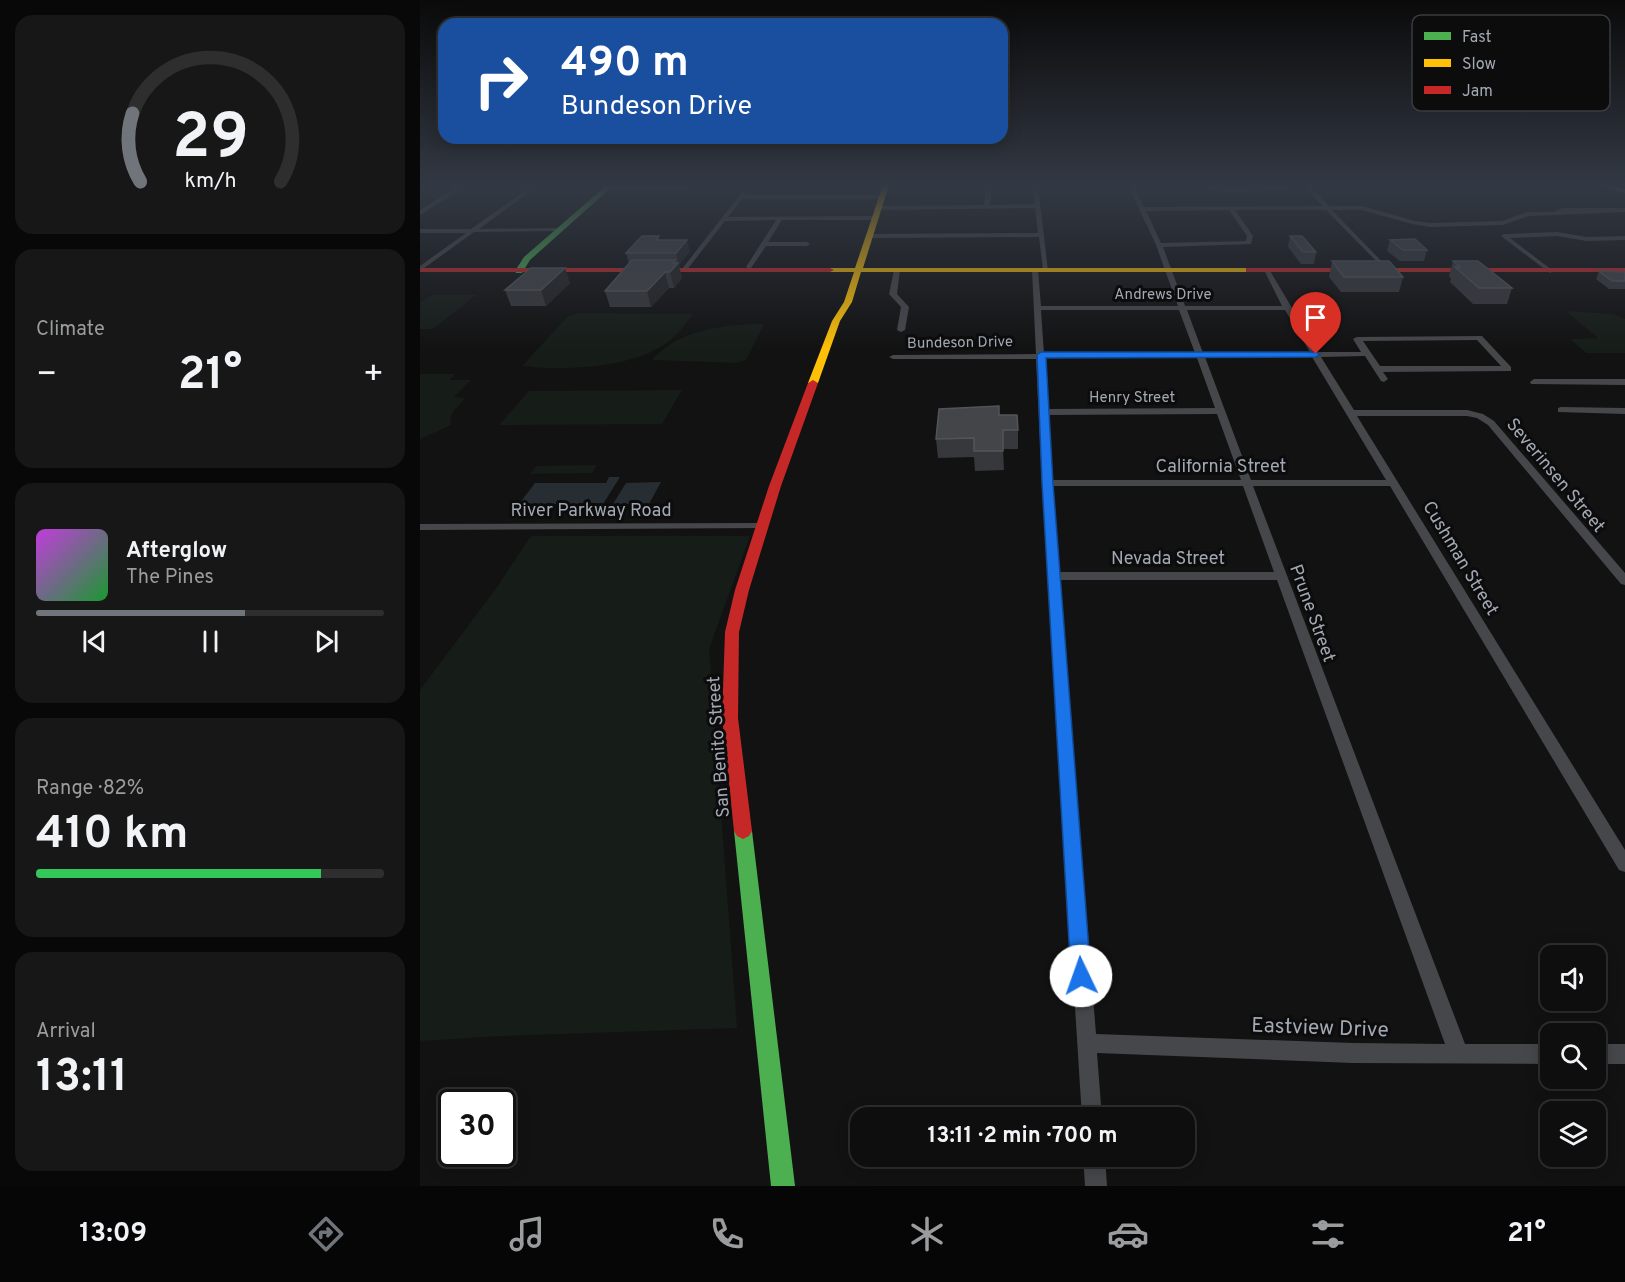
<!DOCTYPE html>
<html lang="en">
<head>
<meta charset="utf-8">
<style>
  :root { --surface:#0e0e0e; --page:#171717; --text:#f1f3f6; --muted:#9b9c9e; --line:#2e2e2e; --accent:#70747b }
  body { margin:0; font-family:Overpass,sans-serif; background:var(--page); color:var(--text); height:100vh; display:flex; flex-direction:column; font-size:22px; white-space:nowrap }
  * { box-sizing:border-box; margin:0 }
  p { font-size:20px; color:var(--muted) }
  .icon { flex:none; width:33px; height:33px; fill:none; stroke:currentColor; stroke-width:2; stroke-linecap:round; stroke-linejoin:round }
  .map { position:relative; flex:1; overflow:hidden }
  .panel { display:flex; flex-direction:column; gap:15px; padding:15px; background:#080808; width:420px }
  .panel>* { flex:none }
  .hud { position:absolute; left:18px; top:18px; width:570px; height:126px; border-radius:18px; box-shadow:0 3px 15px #0003,0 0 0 2px var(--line); background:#1a4fa0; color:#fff; overflow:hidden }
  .buttons { position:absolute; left:1120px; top:945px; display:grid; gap:12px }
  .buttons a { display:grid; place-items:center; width:66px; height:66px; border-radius:12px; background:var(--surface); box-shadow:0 3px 15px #0003,0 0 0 2px var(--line); font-size:30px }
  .speed { position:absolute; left:18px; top:1089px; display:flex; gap:12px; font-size:30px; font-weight:700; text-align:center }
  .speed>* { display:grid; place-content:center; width:78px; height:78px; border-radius:50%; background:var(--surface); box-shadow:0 3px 15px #0003,0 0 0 2px var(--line); line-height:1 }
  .speed .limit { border:3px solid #111; border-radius:9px; background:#fff; color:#111 }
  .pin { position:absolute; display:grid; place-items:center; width:51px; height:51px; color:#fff; margin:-62px -26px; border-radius:50% 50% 50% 0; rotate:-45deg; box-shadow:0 0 6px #0007 }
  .pin .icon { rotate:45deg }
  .me { position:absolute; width:66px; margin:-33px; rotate:357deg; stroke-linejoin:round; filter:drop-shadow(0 0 4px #0008) }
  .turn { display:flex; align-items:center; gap:21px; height:126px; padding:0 24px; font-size:27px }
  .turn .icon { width:78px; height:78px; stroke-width:2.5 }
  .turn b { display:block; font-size:42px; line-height:51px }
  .big { font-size:45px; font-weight:700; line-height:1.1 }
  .panel .tile { flex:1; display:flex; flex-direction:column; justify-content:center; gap:9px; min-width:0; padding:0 21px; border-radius:18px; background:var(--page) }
  .panel .dial { align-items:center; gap:0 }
  .dial svg { height:156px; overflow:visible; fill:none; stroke:var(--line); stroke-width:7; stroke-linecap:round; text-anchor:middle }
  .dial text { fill:var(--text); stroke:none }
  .song { display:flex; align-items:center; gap:18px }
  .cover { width:72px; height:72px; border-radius:9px; background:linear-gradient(135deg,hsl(290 70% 55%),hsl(130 70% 35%)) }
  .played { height:6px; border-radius:3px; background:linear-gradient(90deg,var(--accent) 60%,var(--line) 60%) }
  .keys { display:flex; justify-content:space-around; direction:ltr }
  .heat { display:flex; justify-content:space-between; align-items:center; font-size:33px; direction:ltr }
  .charge { height:9px; border-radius:4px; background:linear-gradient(90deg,#34c759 82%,var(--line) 0) }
  .trip { position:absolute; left:430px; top:1107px; width:345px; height:60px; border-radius:18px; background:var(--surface); box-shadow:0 3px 15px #0003,0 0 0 2px var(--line); font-weight:700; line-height:60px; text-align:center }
  .tabs { display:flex; height:96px; justify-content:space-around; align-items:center; background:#060606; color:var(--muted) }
  .tabs .icon { width:42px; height:42px }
  .tabs .on { color:var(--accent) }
  .tabs b { font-size:27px; color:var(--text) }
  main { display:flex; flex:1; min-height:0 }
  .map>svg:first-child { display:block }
  .green { fill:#161c17 }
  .water { fill:#262e33 }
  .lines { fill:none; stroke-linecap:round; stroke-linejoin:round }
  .street { fill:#46474a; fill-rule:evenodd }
  .fast { fill:#4caf50; fill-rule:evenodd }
  .slow { fill:#ffc107; fill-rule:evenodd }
  .jam { fill:#c62828; fill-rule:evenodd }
  .wall { fill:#37383b }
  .shaded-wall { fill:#232425 }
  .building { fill:#434548; stroke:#525459; stroke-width:1.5 }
  .route { fill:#1a73e8; stroke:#114b97; stroke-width:1.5 }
  .labels { text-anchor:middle; stroke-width:6; stroke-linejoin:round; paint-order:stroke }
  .far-street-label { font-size:15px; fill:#a2a9b3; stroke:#0c0c0d }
  .street-label { font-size:18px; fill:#a2a9b3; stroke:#0c0c0d }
  .near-street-label { font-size:21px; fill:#a2a9b3; stroke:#0c0c0d }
  .key { fill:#0c0c0d; stroke:#393b3f; stroke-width:1.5 }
  .key-label { font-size:16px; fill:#a2a9b3 }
</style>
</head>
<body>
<main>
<section class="panel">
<div class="tile dial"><svg viewBox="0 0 100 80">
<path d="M14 69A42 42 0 1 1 86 69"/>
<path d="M14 69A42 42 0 0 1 10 34" stroke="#70747b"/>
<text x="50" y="56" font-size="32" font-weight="700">29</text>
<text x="50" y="72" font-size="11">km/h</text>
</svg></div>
<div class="tile"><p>Climate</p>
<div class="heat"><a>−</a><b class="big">21°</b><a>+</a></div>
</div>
<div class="tile">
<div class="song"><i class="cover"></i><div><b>Afterglow</b><p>The Pines</p></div></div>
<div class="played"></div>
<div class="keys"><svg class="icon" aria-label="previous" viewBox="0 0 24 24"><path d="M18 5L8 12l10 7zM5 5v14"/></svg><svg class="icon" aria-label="pause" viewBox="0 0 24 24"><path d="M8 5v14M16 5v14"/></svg><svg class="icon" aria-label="next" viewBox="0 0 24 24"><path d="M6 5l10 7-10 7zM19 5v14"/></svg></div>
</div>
<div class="tile"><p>Range · 82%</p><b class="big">410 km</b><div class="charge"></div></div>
<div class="tile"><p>Arrival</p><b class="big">13:11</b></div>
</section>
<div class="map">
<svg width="1205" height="1186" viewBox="0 0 1205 1186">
  <rect width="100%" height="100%" fill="#121212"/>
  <!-- green -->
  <path class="green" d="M11 295H56L13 329H0V303Z
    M1146 311 1193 314 1205 319V353H1166L1150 339 1178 338Z
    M160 313 273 314C265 325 256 337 244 345 209 368 143 371 102 366L148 316Z
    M344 324 326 360 316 363 232 360C259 329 306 324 344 324Z
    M0 374H35L30 380H51L34 397 46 398C39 405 28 413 31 425L0 439Z
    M262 390 242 424 79 425 109 391Z
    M177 465 172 473 110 474 116 466Z
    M111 536H330L289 649 317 1028 80 1036 0 1041V690L77 587Z"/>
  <!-- water -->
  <path class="water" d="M189 477H200L183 504H99L115 483H186Z
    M241 482 229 504H193L206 483Z"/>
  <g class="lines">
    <!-- street -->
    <path class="street" d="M40 185H47L0 215V210Z
      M113 185 115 188 59 229 139 228 141 231 54 232 0 271V266L46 233H0V229H51Z
      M331 185 329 188 188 190 185 188 188 186Z
      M566 185H572L570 205 615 204 612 185H618L628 271 623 270 619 237 449 238 446 236 449 234 618 233 615 208 458 210 455 208 458 206 564 205Z
      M708 185H714L724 207 903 206 882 185H888L909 206H942L995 221 1010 223 1082 221 1107 212H1134L1142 208H1205V212L1108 216 1083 225 1010 227 992 224 942 210H912L969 269V271L967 272 906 210H815L833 236 831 244 743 247 765 306H862L844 270 849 269 898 352H941L933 339 937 337 1062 336 1091 367V371L963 372 968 379 964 382 961 381 945 356 901 357 934 410H1047L1063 414 1074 421 1205 573V585L1201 584 1068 425 1057 418 1047 416H937L1205 850V872L1199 870 970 486H833L1045 1044H1131V1064L933 1063 677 1053 682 1118H662L622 483 616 359H473L469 357 473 355 616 354 612 270 615 268 618 270 621 306H758L736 245ZM809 210 827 236 826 241 741 243 726 211ZM621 310H759L775 353 624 354ZM767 310H865L890 352 783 353ZM1057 340 1081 366H960L943 341ZM785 357H892L966 480H831ZM624 358H777L795 408 627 409ZM797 414 821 480H632L628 415ZM632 486H823L854 572H639ZM640 580H857L1025 1044 933 1043 676 1034Z
      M777 185 811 188 874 185 870 190C843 190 801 198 777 185Z
      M322 192H326L325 195H461L464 197 461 199H322L308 217 454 216 457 218 454 220H362L348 242H387L390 244 387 246H346L331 268 329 269 326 267 356 220 305 221 266 271H262V269Z
      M1137 232 1167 237 1205 236V240L1167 241 1137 236 1090 238 1132 270V272L1130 273 1081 236 1084 234Z
      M477 268 480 270 477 294 489 307 485 330 481 332 477 330 481 307 469 294 474 270Z
      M1114 379H1205V385L1111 384 1110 382Z
      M1141 407 1205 408V414L1138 412V408Z
      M343 523 348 526 347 528 0 530V524Z
      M1176 1044H1205V1064H1176Z
      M663 1156H685L687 1186H665Z"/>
    <!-- fast -->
    <path class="fast" d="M187 185H194L110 260 102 273H96L95 271 104 257Z
      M1179 185 1205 189V193L1180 186Z
      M323 823 329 826 332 831 375 1186H351L314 831 317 826Z"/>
    <!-- slow -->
    <path class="slow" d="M463 185H469L443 268H829L833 270 829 272H441L432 302 420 321 398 383 390 385 388 383 412 321 424 302 434 272H410L406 270 410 268H435Z"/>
    <!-- jam -->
    <path class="jam" d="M0 268H410L414 270 410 272H0Z
      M826 268H931L935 270 931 272H826Z
      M954 268H1205V272H954Z
      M393 380 398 383 361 486 329 590 319 632 318 718 332 831 329 836 323 839 317 836 314 831 302 718 305 632 315 590 349 486 388 383Z"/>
  </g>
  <!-- wall -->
  <path class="wall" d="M239 236V240L270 251 259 265 262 278 254 288H249L231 307H190L185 291 209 264 206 253Z
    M870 236 896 252 894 264H881L868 247Z
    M970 240 1007 250 1004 261H980L967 251Z
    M912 261 983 277 979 292H921L909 277Z
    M1033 261 1092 288 1087 304H1053L1030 282 1031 279 1029 276Z
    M1179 271 1205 272V289H1189L1176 279Z
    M150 283 126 306H91L85 290Z
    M579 415 598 430V449H583L584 470 555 471 554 457 518 458 516 439Z"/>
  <!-- shaded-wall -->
  <path class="shaded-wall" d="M267 240 270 251 259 265 256 253Z
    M255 260 256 265 258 263 262 278 254 288 250 272 253 263Z
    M145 268 150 283 126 306 121 290Z
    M245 272 249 288 231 307 227 291Z"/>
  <!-- building -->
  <path class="building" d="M222 236H239L236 240H267L256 253H206Z
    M870 236H882L896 252H883Z
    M995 239 1007 250H983L970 240Z
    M212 260H255L253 263H258L250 272H245L227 291H185Z
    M912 261H969L983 277H924Z
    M1033 261H1058L1092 288H1059L1035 267H1040Z
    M111 268H145L121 290H85Z
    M1179 271 1205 272V281H1192Z
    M579 406V415H597L598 430H583V451H554V438L516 439 519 409Z"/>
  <!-- sky -->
  <linearGradient id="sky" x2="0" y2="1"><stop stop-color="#0a0a0a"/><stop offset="0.53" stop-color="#333944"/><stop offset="1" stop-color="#333944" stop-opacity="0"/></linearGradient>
  <rect width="1205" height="351" fill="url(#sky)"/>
  <!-- route -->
  <path class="route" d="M621 352H896L900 354 896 357 626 358 633 483 671 976 668 983 661 986 654 983 651 976 622 483 617 355Z"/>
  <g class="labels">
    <!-- far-street labels -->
    <g class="far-street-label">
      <text x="743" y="299">Andrews Drive</text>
      <text transform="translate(540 342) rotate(-1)" y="5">Bundeson Drive</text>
      <text x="712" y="402">Henry Street</text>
    </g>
    <!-- street labels -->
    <g class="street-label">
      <text x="801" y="472">California Street</text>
      <text transform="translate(1136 475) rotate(50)" y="6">Severinsen Street</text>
      <text x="171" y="516">River Parkway Road</text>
      <text x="748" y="564">Nevada Street</text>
      <text transform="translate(1041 558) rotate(59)" y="6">Cushman Street</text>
      <text transform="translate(893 613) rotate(70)" y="6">Prune Street</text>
      <text transform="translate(298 747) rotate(-94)" y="6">San Benito Street</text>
    </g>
    <!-- near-street labels -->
    <g class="near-street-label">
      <text transform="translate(900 1027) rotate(2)" y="7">Eastview Drive</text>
    </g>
  </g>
  <!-- legend -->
  <rect x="992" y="15" width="198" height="96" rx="9" class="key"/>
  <rect x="1004" y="32" width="27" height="8" fill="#4caf50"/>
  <rect x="1004" y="59" width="27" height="8" fill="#ffc107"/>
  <rect x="1004" y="86" width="27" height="8" fill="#c62828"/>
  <g class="key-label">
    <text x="1042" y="42">Fast</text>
    <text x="1042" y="69">Slow</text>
    <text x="1042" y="96">Jam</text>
  </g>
</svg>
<div class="buttons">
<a><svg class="icon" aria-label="sound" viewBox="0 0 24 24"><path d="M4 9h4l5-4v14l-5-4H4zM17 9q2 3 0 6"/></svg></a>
<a><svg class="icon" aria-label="search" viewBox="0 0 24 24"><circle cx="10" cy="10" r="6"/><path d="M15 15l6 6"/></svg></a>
<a><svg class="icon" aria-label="layers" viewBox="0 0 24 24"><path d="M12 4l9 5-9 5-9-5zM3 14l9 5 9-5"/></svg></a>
</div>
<div class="speed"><div class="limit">30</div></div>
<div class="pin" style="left:896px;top:354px;background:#d93025"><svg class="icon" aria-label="arrive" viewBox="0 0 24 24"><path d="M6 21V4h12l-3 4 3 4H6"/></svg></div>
<svg class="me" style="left:661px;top:976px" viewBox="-20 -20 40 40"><circle r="19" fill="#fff"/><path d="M0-13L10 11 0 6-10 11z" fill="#1a73e8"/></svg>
<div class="trip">13:11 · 2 min · 700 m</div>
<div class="hud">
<div class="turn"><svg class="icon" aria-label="right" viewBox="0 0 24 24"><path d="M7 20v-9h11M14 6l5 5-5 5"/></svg><div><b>490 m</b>Bundeson Drive</div></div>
</div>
</div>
</main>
<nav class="tabs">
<b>13:09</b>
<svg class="icon on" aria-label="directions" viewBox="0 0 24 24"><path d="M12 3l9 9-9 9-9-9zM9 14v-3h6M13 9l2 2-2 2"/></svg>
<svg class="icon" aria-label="music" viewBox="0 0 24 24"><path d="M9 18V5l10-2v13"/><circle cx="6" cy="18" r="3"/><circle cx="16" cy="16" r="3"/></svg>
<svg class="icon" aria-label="phone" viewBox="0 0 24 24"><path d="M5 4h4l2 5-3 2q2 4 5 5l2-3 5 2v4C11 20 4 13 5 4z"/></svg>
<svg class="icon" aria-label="climate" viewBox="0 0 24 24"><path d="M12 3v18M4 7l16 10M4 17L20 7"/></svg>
<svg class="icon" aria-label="car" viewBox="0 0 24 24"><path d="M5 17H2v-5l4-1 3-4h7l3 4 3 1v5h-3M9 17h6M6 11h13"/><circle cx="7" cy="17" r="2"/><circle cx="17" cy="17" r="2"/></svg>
<svg class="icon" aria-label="filters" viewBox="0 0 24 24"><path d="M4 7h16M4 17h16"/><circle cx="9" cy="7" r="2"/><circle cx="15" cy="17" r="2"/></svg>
<b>21°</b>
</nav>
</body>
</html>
